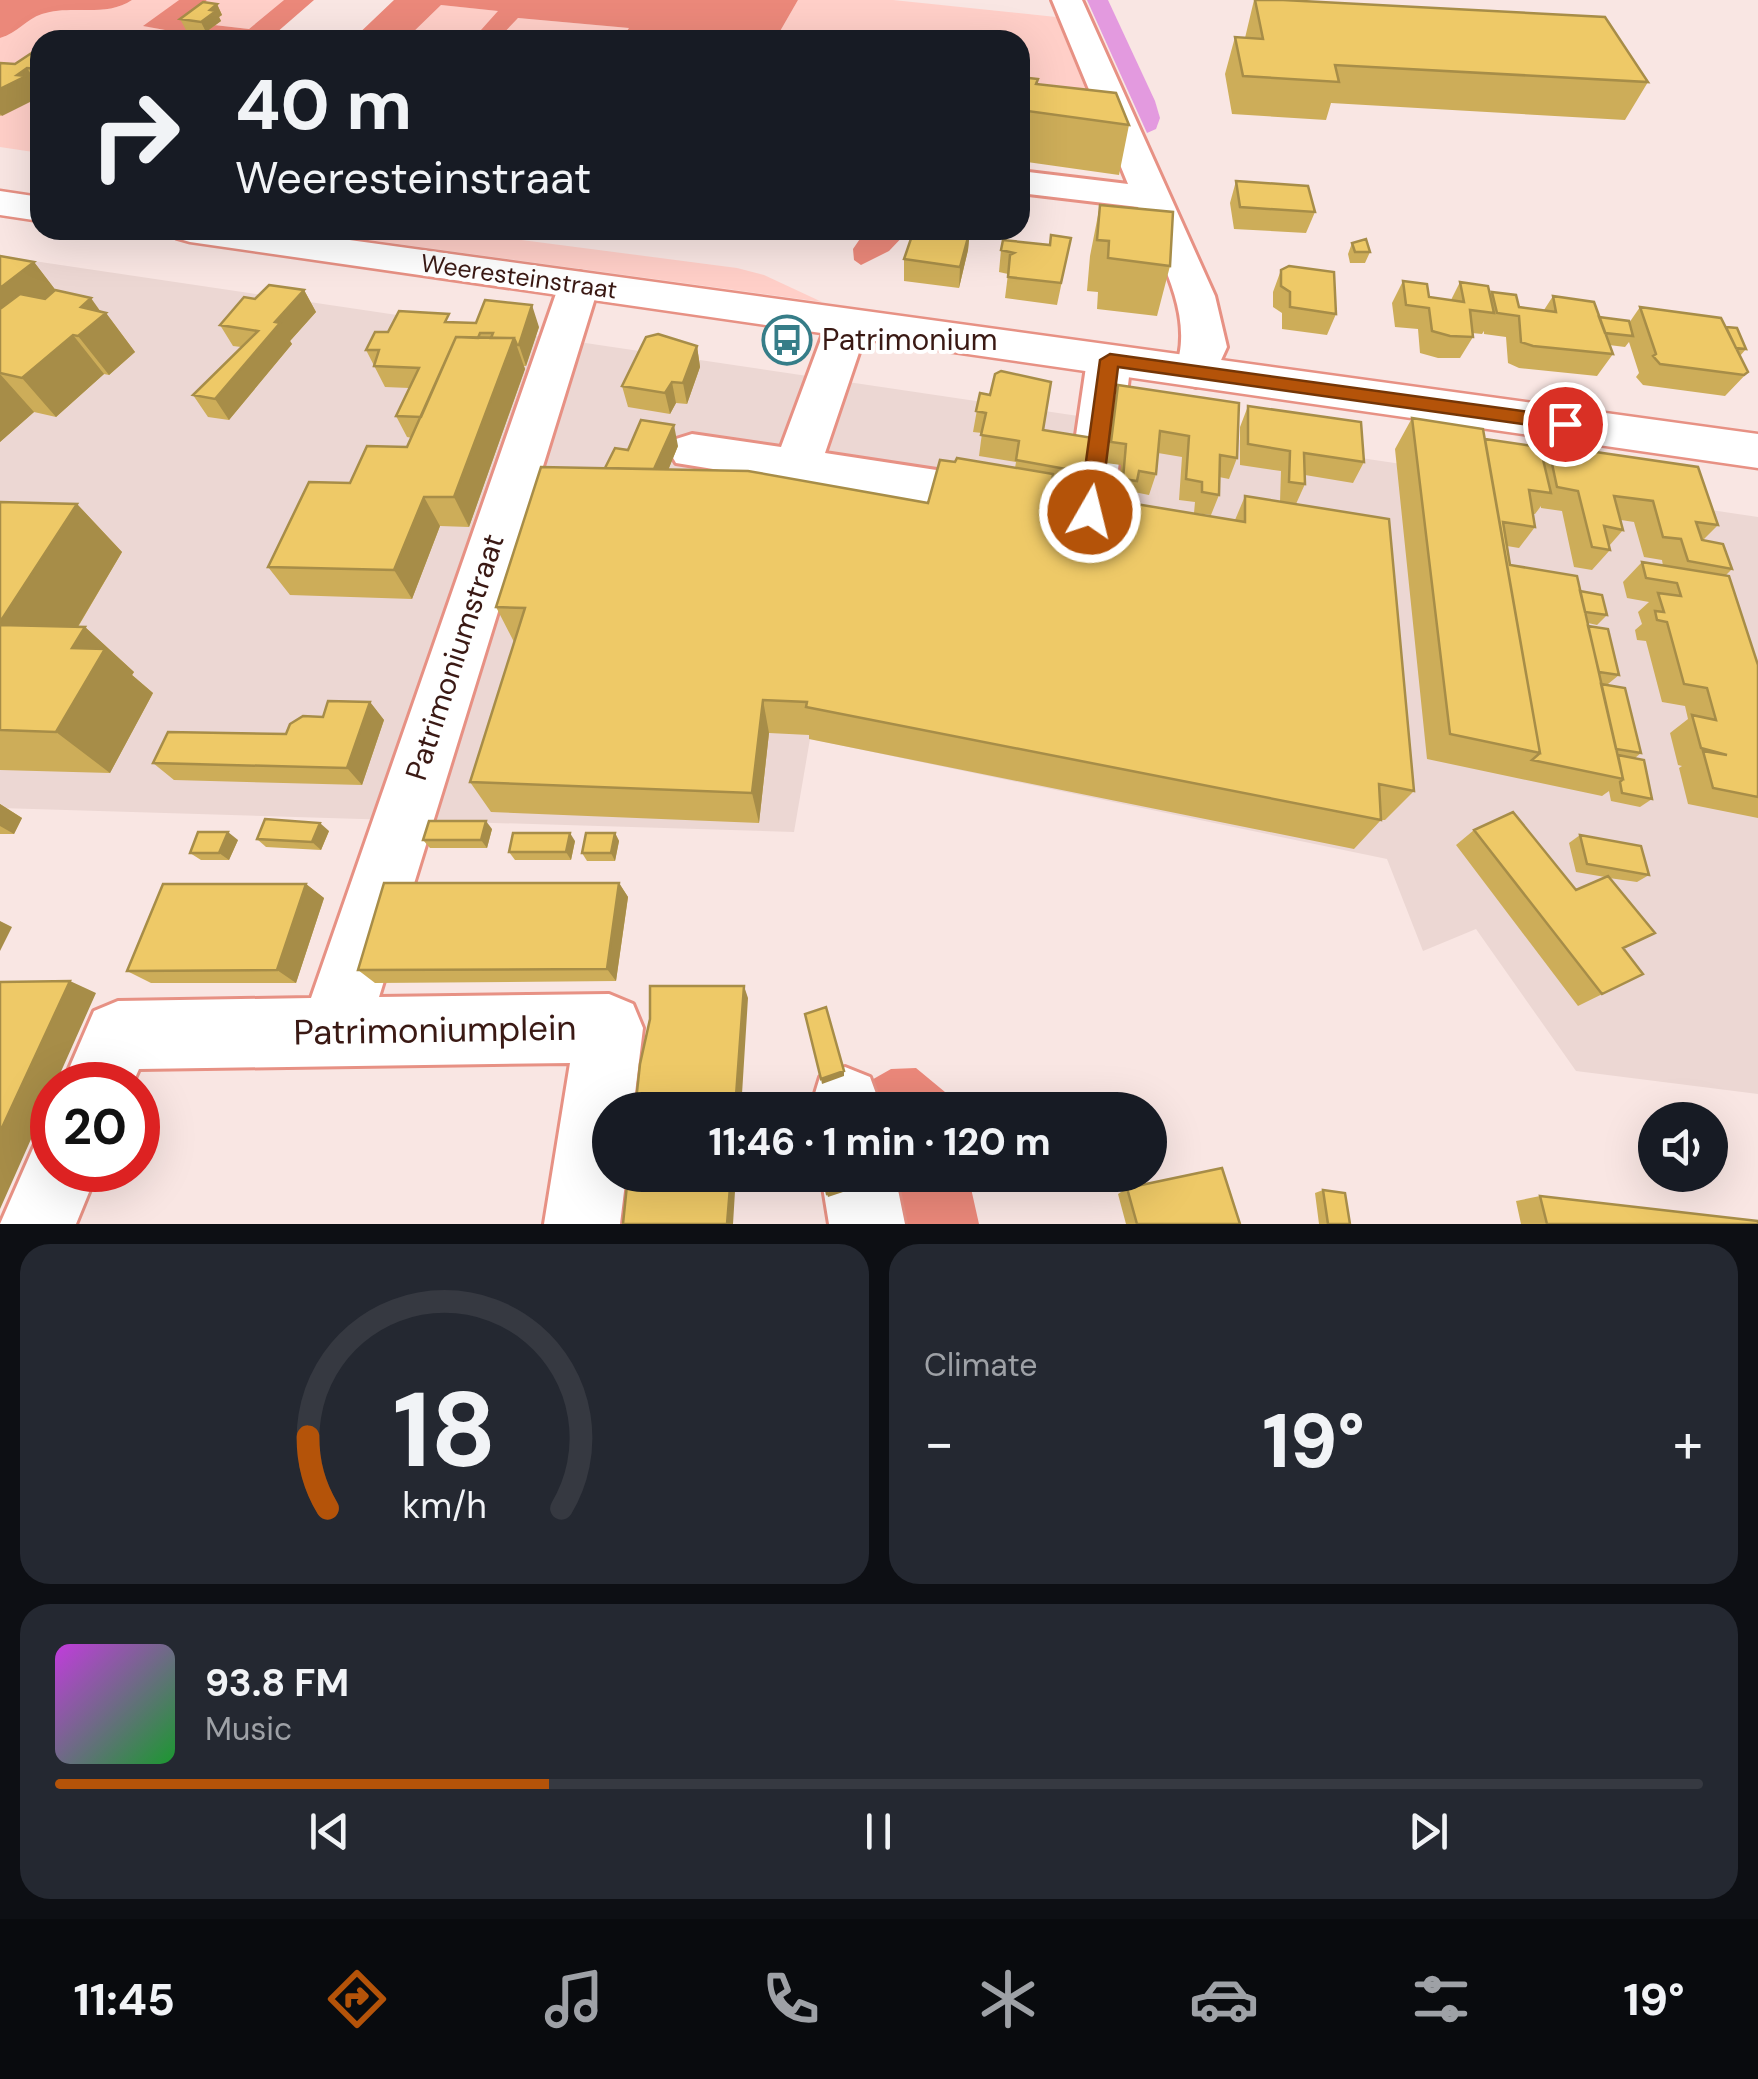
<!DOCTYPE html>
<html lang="en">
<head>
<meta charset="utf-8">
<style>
  :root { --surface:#171b24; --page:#242831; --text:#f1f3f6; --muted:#9ea1a6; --line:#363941; --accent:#b45309 }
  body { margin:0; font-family:"DM Sans",sans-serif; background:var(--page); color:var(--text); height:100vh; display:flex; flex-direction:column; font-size:38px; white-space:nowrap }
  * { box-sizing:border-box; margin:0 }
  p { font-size:32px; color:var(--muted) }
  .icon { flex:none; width:55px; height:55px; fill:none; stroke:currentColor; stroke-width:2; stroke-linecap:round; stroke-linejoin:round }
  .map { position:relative; height:1224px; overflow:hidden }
  .side { display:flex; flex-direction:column; gap:20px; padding:20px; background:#0d0f14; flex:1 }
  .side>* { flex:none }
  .guide { position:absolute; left:30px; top:30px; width:1000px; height:210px; border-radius:30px; box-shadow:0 10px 40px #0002; background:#171b24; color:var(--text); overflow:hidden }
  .controls { position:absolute; left:1638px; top:1102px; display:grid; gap:20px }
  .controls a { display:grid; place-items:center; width:90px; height:90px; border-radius:50%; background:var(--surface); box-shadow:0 10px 40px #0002; font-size:50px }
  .speed { position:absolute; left:30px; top:1062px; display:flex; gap:20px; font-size:50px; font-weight:700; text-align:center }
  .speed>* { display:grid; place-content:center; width:130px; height:130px; border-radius:50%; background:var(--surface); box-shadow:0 10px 40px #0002; line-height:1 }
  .speed .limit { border:15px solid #d22; background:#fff; color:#111 }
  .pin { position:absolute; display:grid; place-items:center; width:85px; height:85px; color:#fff; margin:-42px; border:5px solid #fff; border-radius:50%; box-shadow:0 2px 10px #0007 }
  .me { position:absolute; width:110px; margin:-55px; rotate:8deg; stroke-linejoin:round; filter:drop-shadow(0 0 8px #0008) }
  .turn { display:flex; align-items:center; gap:35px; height:210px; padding:0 40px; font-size:45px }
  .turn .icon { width:130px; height:130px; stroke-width:2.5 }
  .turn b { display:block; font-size:70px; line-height:85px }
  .big { font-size:75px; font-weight:800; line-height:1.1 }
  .side .tile { flex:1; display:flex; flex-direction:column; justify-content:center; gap:15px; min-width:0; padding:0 35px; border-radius:30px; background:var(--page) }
  .side .dial { align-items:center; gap:0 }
  .dial svg { height:260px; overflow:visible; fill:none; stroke:var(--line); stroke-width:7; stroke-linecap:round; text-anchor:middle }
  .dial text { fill:var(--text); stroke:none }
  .song { display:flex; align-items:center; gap:30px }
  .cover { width:120px; height:120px; border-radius:15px; background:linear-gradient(135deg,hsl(290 70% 55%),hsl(130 70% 35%)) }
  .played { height:10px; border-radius:5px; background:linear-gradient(90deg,var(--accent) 30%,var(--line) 30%) }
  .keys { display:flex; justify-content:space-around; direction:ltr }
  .heat { display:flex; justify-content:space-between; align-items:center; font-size:55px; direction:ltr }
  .side .tiles { flex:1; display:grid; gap:20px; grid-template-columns:1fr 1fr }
  .tile:last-child { grid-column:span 2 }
  .trip { position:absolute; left:592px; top:1092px; width:575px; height:100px; border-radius:50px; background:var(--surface); box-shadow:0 10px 40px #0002; font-weight:800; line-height:100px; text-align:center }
  .menu { display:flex; height:160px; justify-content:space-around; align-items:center; background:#090b0e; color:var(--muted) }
  .menu .icon { width:70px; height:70px }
  .menu .current { color:var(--accent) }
  .menu b { font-size:45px; color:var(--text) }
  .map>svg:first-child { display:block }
  .built { fill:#ecd7d3 }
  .green { fill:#ffcfc8 }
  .forest { fill:#eb887a }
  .water { fill:#e39adf }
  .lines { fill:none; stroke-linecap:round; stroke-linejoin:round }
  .minor-casing { stroke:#e79184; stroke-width:6 }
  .major-casing { stroke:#e79184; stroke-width:5 }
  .minor { fill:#fff; fill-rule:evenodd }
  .major { fill:#fff; fill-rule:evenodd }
  .wall { fill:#cdad59 }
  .shaded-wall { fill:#a78d48 }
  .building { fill:#eec967; stroke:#a78d48; stroke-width:2.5 }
  .route { fill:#b45309; stroke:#753606; stroke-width:2.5 }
  .labels { text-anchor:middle; stroke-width:8; stroke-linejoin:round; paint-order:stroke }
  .far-street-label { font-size:25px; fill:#3a1914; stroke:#fff }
  .poi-label { font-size:30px; fill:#3a1914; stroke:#fff; text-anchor:start }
  .street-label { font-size:30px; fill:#3a1914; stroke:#fff }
  .near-street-label { font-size:35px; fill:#3a1914; stroke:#fff }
</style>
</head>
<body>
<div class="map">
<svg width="1758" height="1224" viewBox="0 0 1758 1224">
  <rect width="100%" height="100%" fill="#f9e6e3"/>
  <!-- built -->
  <path class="built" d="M0 256 1758 517V1094L1576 1071 1476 929 1423 951 1387 859 810 739 794 832 0 808Z"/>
  <!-- green -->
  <path class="green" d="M132 0H179L145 26 165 30 163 35 219 40H40V153L0 147V38C18 33 26 19 42 14 71 4 106 18 132 0Z
    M207 0H284L249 29 188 22 187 15Z
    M798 0H893L1056 17 1098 120 1020 124V40H775Z
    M441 5 499 11 472 40H405Z
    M518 18 630 28 621 40H497Z
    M296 230H445L737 268 764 275 822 302Z"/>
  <!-- forest -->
  <path class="forest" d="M0 0H132C106 18 71 4 42 14 26 19 18 33 0 38Z
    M179 0H207L187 15 188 22 249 29 284 0H314L268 40 161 35 165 30 143 26Z
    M394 0H798L775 40H621L629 28 518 18 497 40H472L498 11 441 5 405 40H352Z
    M866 230H909L889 251 861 265 854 260 853 249Z
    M916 1068 951 1097 954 1110H865L861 1086 891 1069Z
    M875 1175H968L979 1224H883Z"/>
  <!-- water -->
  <path class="water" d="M1087 0H1108L1155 101 1160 118 1156 129 1147 133Z"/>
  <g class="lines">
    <!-- minor casing -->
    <g class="minor-casing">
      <path id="minor" d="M1052 0H1082L1215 296 1227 347 1211 382 1196 387 1181 382 1174 372C1197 318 1159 258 1138 207L1020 193V171L1128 184Z
        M579 272 593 276 599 285 379 997 609 994 633 1004 643 1028 633 1110H610V1175H626L620 1224H544L570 1063 139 1069 132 1085H62L94 1011 118 1001 311 998 559 285 565 276Z
        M848 310 863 314 869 323 825 453 1068 490 1087 360 1094 350 1109 346 1124 350 1131 360 1113 512 1106 525 1089 530 676 463 669 451 676 439 692 434 781 447 827 323 833 314Z
        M845 1067 870 1077 882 1110H810L820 1077Z
        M52 1137V1170H98L76 1224H0L35 1144Z
        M821 1175H895L905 1224H829Z"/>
    </g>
    <!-- major casing -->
    <g class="major-casing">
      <path id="major" d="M0 191 40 197V221L0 215Z
        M170 230H277L1758 434V468L190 242 176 238Z"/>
    </g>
    <!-- minor -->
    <use href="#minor" class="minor"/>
    <!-- major -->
    <use href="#major" class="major"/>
  </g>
  <!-- wall -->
  <path class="wall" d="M1254 0 1648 82 1625 120 1331 103 1326 120 1232 114 1225 74 1235 37 1245 38Z
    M217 4 222 15 219 17 221 21 206 32 186 30 180 19Z
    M40 51V89L0 116V63L15 64Z
    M1020 77 1129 125 1119 175 1020 161Z
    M1236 181 1315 212 1306 233 1234 229 1230 203Z
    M1100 205 1170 266 1157 316 1097 309 1098 292 1087 291 1090 256Z
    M914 230H976L974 239H969L968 250 959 288 904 281V259Z
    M1071 238 1057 305 1005 298 1008 274 999 272 1001 250 1050 245Z
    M1352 243 1370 252 1365 263H1350L1348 254Z
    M0 256 34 262 56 291 106 313 135 352 109 375 104 374 56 417 34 412 0 442Z
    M1281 270 1336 314 1327 335 1282 329V313L1273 307V292Z
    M1403 281 1429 297 1451 300 1460 282 1490 294 1492 292 1519 307 1544 310 1553 296 1599 317 1629 323 1640 307 1726 327 1746 349 1740 356 1748 372 1725 396 1643 385 1636 377 1639 373 1629 342 1625 347 1609 345 1613 354 1597 376 1519 368 1508 363 1506 337 1484 334V331L1482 334 1472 333 1473 337 1460 358H1438L1420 353 1418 329 1395 327 1392 303Z
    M304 290 316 312 290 341 292 344 229 420 208 417 193 395 241 347 233 346 220 325 255 299Z
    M452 322 539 327 526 366H524L525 369 469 527 440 526 412 599 290 595 268 567 350 483 407 447 412 438 407 437 396 416 409 388 385 387 366 350 388 332Z
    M697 346 700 367 687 404 676 403 670 414 628 407 622 386Z
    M1118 385 1237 458 1229 479 1219 477V495L1211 515 1194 513 1195 502 1179 500 1182 457 1158 453 1156 474 1149 495 1134 492 1131 502 1117 500 1121 465 1106 463 1113 407Z
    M980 393 1043 430 1088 473 1083 494 1051 488V490L1235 520 1245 496 1280 502 1281 471 1240 465V427L1248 406 1364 462 1353 483 1305 475V484L1296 504 1414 791 1385 820H1381L1354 849 809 739V735L769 733 759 823 491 812 470 782 514 642 496 607 606 468 628 450 678 446 668 470 928 503 1015 468 1016 462 979 456 982 433 973 432Z
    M1412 418 1542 454 1548 445 1718 525 1703 540 1732 569 1725 576 1758 665V818L1688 804 1679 768 1682 766 1678 765 1670 733 1688 719 1685 706 1662 702 1646 641 1637 640 1635 630 1642 624 1638 612 1649 602 1627 598 1623 582 1642 562 1663 566 1662 560 1644 557 1634 522 1621 520 1623 530 1609 546 1610 550 1592 570 1574 567 1562 511 1541 508V506L1535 514H1533L1535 527 1519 548 1507 546 1510 565 1580 591 1607 615 1597 625 1588 623 1619 675 1608 684 1641 753 1635 758 1652 799 1640 807 1611 801 1609 791 1602 796 1427 759 1395 449Z
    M0 502 77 504 122 552 78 627H85L134 672 132 675 153 693 110 773 0 770Z
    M370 702 384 720 362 785 174 780 153 763 286 734 323 717Z
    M0 804 22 818 14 834H0Z
    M492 829 487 848H430L423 840Z
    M1474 830 1576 890 1605 877 1576 872 1569 843 1580 835 1649 875 1637 882 1609 878 1624 950 1643 974 1578 1006 1456 845Z
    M329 831 321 850 266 847 257 839Z
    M615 833 619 841 615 861H587L582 853Z
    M238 840 229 860H201L190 853Z
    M575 841 571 860H515L509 852Z
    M619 883 628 897 616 981 375 983 358 970Z
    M306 884 324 898 296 983H151L127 971Z
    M1127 1188 1240 1224H1126L1118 1194Z
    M1323 1190 1350 1224H1319L1315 1193Z
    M1540 1196 1758 1224H1521L1516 1201Z"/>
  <!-- shaded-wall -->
  <path class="shaded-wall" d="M217 4 222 15 219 17 221 21 206 32 201 22 210 10Z
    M27 68 40 88 37 91 40 97 2 116 0 114V89Z
    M970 230 968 250 959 288 960 267Z
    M34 262 64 301 0 349V288Z
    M304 290 316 312 290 341 292 344 229 420 215 399 275 322Z
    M91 298 103 315 106 313 135 352 109 375 78 336 81 307Z
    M532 305 539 327 526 366 519 345Z
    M73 335 104 374 56 417 22 378Z
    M514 338 525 369 469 527 454 497Z
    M697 346 700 367 687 404 683 383Z
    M0 374 34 412 0 442Z
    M672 382 676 403 670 414 665 393Z
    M674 425 678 446 658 495 652 474Z
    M424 497 440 526 412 599 394 570Z
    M77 504 122 552 52 670 0 626V622Z
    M85 627 134 672 132 675 153 693 110 773 56 732 72 648Z
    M763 700 769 733 759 823 752 793Z
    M370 702 384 720 362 785 347 768Z
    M0 804 22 818 14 834 0 826Z
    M486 821 492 829 487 848 481 840Z
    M320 823 329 831 321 850 312 842Z
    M228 832 238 840 229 860 219 853Z
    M570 833 575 841 571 860 566 852Z
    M615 833 619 841 615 861 611 853Z
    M619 883 628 897 616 981 607 969Z
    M306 884 324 898 296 983 277 970Z
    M0 921 12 927 0 951Z
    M70 981 96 993 55 1085H52V1092L0 1209V1132Z
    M744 986 748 998 741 1110H735Z
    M844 1071V1076L822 1084 821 1079Z
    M731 1175H736L733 1224H727Z
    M852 1186V1189L828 1197 827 1194Z"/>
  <!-- building -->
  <path class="building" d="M1255 0H1283L1605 17 1648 82 1335 65 1339 82 1243 76 1235 37 1263 39Z
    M203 2 217 4 210 10 216 11 201 22 180 19Z
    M36 50 40 51V69L27 68 17 75 26 76 0 89V63L15 64Z
    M1020 77 1038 79 1036 84 1116 93 1129 125 1020 110Z
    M1236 181 1308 186 1315 212 1240 207Z
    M1100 205 1173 212 1170 266 1108 258 1109 241 1097 240Z
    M914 230H970L960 267 904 259Z
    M1051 235 1071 238 1061 283 1008 277 1010 255 1014 253 1001 250 1003 240 1050 245Z
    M1366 239 1370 252H1355L1352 243Z
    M0 256 34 262 0 288Z
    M1289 266 1334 272 1336 314 1290 307V292L1281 286V270Z
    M1403 281 1427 284 1429 297 1464 302 1460 282 1488 286 1494 313 1470 310 1473 337 1450 336 1432 331 1429 308 1406 305Z
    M269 285 304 290 275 322 280 323 215 399 193 395 258 331 220 325 244 297 255 299Z
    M55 290 91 298 81 307 106 313 78 336 73 335 22 378 0 373V309L20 294 45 299Z
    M1492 292 1516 295 1519 307 1556 312 1553 296 1594 302 1613 354 1533 346 1521 342 1519 316 1497 313Z
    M485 300 532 305 519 345H517L514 338H491L493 333H480L478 338 456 337 421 417 396 416 419 368 374 366 379 350H366L375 332H388L399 311 449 314 445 322 476 323Z
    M1640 307 1721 318 1748 372 1744 375 1660 364 1653 356 1656 354Z
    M1599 317 1629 321 1633 336 1605 333Z
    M1726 327 1737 328 1746 349 1736 348Z
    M658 334 697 346 683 383 672 382 665 393 622 386 646 337Z
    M456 337 514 338 454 497H424L394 570 268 567 309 482 350 483 367 446 407 447Z
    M1001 371 1051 382 1043 430 1093 438 1088 473 1016 460 1019 441 981 435 986 413 976 411 980 393 990 395 995 374Z
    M1118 385 1239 403 1237 458 1220 455 1219 495 1202 492V482L1186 479 1189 436 1160 431 1156 474 1139 471 1137 481 1123 479 1126 444 1111 442Z
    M1248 406 1361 422 1364 462 1304 453 1305 484 1289 482 1290 451 1248 444Z
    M1412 418 1483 429 1540 753 1450 734Z
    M641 420 674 425 654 469 605 468 615 448 628 450Z
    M1485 439 1540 447 1551 493 1529 490 1535 527 1503 522 1510 565 1577 576 1623 779 1532 760 1540 753Z
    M1548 445 1698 467 1718 525 1696 522 1702 540 1723 544 1732 569 1688 561 1681 539 1663 537 1653 501 1614 496 1623 530 1604 526 1610 550 1592 547 1578 491 1557 487Z
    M957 458 1053 474 1051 490 1245 522V496L1389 519 1414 791 1379 784 1381 820 806 707 807 702 763 700 752 793 470 782 525 608 496 607 541 467 748 471 928 503 940 460 955 462Z
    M0 502 77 504 0 622Z
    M1642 562 1729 576 1758 665V797L1713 788 1703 751 1727 755 1701 748 1692 715 1716 720 1707 688 1684 684 1667 622 1657 620 1655 611 1664 612 1658 593 1681 596 1677 583 1646 578Z
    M1580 591 1602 595 1607 615 1585 612Z
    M0 625 85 627 72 648 105 649 56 732 0 730Z
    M1588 626 1608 629 1619 675 1599 672Z
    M1601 684 1625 688 1641 753 1616 749Z
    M328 701 370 702 347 768 153 763 168 732 286 734 290 724 303 716 323 717Z
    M1618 755 1644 760 1652 799 1622 793 1620 782 1623 779Z
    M1513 812 1576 890 1608 876 1655 933 1623 948 1643 974 1602 994 1474 830Z
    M265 819 320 823 312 842 257 839Z
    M429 821H486L481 840H423Z
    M198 832H228L219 853H190Z
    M513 833H570L566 852H509Z
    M586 833H615L611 853H582Z
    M1580 835 1641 846 1649 875 1587 864Z
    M384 883H619L607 969 358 970Z
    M163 884H306L277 970 127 971Z
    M70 981 0 1132V982Z
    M650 986H744L735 1110H635L640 1064 650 1019Z
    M826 1007 844 1071 821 1079 805 1014Z
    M1222 1168 1240 1224H1137L1127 1188Z
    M628 1175H731L727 1224H623Z
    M823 1175H849L852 1186 827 1194Z
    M1323 1190 1345 1193 1350 1224H1328Z
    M1540 1196 1758 1221V1224H1547Z"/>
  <!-- route -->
  <path class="route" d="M1110 354 1565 417 1575 424 1565 430 1118 367 1100 512 1090 520 1079 512 1100 360Z"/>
  <!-- icons -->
  <defs>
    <g id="bus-ring" transform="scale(2.5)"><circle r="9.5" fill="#fff" stroke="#367d88" stroke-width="1.5"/><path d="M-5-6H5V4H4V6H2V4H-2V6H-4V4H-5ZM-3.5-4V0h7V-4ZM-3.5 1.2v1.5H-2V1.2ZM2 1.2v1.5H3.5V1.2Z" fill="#367d88"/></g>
  </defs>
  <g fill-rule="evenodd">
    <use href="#bus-ring" x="787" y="340"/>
  </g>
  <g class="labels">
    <!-- far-street labels -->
    <g class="far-street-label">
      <text transform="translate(519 276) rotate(8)" y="9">Weeresteinstraat</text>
    </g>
    <!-- poi labels -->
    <g class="poi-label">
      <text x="822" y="350">Patrimonium</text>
    </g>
    <!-- street labels -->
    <g class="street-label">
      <text transform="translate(455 657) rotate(-72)" y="10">Patrimoniumstraat</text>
    </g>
    <!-- near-street labels -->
    <g class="near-street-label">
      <text transform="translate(435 1030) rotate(-1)" y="12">Patrimoniumplein</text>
    </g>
  </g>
</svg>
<div class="controls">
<a><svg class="icon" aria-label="sound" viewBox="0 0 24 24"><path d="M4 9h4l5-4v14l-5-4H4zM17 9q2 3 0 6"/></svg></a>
</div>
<div class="speed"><div class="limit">20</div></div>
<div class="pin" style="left:1565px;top:424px;background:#d93025"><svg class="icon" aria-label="arrive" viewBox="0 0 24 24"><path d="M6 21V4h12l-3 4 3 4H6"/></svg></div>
<svg class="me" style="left:1090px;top:512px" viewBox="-20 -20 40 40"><circle r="17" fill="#b45309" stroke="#fff" stroke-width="3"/><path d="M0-11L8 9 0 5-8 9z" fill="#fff"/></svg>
<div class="trip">11:46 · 1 min · 120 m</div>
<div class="guide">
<div class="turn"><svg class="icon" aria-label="right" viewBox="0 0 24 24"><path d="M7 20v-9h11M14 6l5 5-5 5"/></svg><div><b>40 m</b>Weeresteinstraat</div></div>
</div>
</div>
<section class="side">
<div class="tiles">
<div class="tile dial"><svg viewBox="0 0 100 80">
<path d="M14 69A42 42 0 1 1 86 69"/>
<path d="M14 69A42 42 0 0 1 8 47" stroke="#b45309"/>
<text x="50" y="56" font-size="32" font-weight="700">18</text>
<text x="50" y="72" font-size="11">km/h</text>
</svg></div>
<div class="tile"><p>Climate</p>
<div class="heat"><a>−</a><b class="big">19°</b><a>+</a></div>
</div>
<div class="tile">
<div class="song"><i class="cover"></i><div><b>93.8 FM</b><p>Music</p></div></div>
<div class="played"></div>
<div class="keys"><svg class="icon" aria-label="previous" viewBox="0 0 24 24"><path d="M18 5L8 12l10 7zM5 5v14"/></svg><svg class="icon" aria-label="pause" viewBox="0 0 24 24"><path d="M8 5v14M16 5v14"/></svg><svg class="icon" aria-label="next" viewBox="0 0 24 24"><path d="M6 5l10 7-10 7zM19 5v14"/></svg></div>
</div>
</div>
</section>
<nav class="menu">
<b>11:45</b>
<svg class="icon current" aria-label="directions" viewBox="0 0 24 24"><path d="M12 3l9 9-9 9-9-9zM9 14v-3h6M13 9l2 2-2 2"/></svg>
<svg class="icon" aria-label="music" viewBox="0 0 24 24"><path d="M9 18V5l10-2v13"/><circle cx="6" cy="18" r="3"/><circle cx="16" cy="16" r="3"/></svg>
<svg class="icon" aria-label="phone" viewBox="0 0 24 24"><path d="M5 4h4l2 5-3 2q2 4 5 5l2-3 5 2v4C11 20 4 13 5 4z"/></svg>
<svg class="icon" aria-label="climate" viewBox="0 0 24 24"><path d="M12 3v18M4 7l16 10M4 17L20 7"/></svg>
<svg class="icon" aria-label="car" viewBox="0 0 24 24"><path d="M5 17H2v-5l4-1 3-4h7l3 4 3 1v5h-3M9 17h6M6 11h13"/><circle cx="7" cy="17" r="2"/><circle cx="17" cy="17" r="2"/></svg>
<svg class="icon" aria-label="filters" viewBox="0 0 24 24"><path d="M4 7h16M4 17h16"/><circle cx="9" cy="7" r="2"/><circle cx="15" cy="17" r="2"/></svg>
<b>19°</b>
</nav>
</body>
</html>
